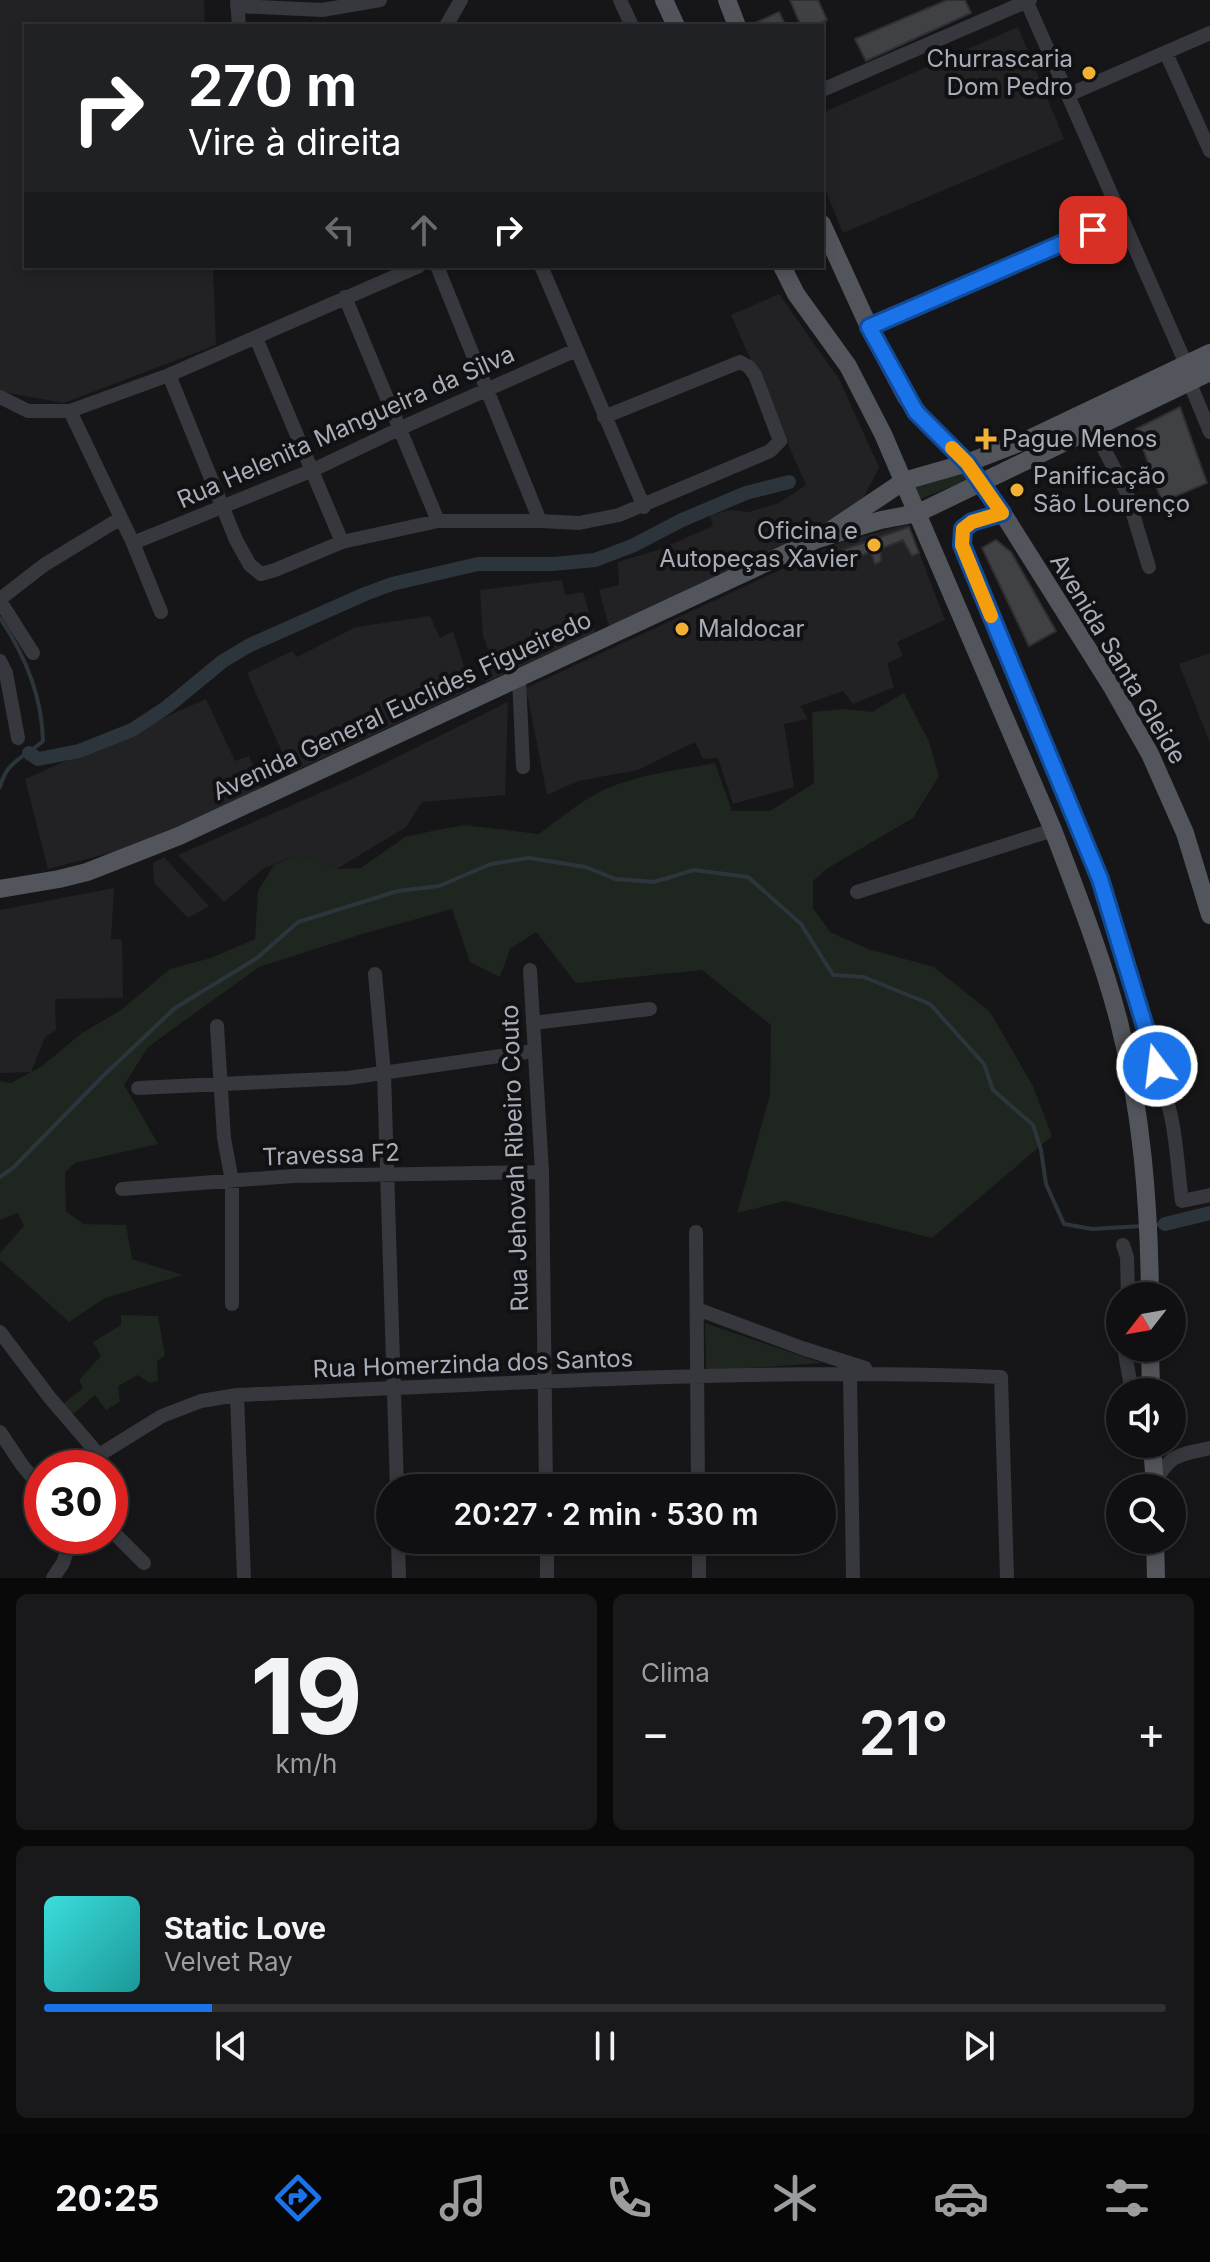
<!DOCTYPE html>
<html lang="pt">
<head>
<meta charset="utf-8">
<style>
  :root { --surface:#101012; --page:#19191b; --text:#f1f3f6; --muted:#9c9d9f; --line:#303032; --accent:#1a73e8 }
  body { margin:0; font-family:Inter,sans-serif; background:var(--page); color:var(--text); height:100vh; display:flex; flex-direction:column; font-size:30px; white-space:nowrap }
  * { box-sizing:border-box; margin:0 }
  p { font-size:26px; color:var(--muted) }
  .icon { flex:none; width:44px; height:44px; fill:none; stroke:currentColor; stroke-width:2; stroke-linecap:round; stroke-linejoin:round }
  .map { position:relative; height:1578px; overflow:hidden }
  .panel { display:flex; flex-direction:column; gap:16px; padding:16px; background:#09090a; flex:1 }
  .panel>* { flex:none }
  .guide { position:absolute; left:24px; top:24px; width:800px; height:244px; border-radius:0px; box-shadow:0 4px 12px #0003,0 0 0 2px var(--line); background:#202124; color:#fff; overflow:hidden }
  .needle { width:52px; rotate:239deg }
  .fabs { position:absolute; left:1106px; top:1282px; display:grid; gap:16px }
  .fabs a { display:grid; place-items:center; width:80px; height:80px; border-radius:50%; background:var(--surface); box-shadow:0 4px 12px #0003,0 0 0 2px var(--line); font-size:40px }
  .speed { position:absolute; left:24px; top:1450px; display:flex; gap:16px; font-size:40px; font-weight:700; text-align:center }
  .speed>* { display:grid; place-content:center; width:104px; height:104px; border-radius:50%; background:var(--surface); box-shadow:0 4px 12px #0003,0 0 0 2px var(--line); line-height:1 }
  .speed .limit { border:12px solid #d22; background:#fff; color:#111 }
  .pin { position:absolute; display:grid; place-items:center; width:68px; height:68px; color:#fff; margin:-34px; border-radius:16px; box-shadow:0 4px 12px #0006 }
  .me { position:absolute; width:88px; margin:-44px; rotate:345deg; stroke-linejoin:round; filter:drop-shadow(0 0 6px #0008) }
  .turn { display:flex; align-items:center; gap:28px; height:168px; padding:0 32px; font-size:36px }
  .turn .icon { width:104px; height:104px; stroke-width:2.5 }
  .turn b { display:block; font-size:56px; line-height:68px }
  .lanes { display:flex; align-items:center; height:76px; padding:0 32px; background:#0003; justify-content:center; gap:40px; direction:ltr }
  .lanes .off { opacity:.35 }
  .big { font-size:60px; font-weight:600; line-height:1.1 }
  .panel .tile { flex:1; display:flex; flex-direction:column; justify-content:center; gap:12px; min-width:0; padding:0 28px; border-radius:12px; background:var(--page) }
  .panel .dial { align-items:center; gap:0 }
  .dial b { font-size:104px; line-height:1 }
  .song { display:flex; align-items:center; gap:24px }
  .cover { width:96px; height:96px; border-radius:12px; background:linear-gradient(135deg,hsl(180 70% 55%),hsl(180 70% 35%)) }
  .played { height:8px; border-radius:4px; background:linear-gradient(90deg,var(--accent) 15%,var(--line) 15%) }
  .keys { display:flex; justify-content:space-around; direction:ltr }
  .heat { display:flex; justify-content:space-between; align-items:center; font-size:44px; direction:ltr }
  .panel .tiles { flex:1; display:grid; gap:16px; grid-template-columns:1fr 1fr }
  .tile:last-child { grid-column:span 2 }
  .trip { position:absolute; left:376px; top:1474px; width:460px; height:80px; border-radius:40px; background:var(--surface); box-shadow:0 4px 12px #0003,0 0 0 2px var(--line); font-weight:600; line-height:80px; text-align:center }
  .tab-bar { display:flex; height:128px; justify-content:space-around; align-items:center; background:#060607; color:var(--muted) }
  .tab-bar .icon { width:56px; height:56px }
  .tab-bar .current { color:var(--accent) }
  .tab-bar b { font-size:36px; color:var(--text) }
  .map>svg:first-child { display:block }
  .built { fill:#222225 }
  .green { fill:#1e261f }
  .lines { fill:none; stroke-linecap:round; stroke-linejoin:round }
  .stream { stroke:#2c353c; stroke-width:4 }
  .canal { stroke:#2c353c; stroke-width:14 }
  .building { fill:#404145; stroke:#303034; stroke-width:2 }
  .minor { stroke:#37383d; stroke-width:14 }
  .major { stroke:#53555c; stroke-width:18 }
  .route-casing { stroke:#114b97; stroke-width:20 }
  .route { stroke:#1a73e8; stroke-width:14 }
  .slow { stroke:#f59e0b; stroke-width:14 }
  .poi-dot { fill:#f2b134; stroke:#111113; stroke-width:3 }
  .labels { text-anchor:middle; stroke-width:8; stroke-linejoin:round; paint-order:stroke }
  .poi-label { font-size:24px; fill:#a8adb8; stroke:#111113; text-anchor:start }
  .street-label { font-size:24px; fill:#a8adb8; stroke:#111113 }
</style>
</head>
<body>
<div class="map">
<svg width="1210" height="1578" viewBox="0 0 1210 1578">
  <rect width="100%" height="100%" fill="#161618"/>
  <!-- built -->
  <path class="built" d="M0 0H204L205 26H26V266H213L216 345 64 403 2 392 0 390Z
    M1018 27 1064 139 843 233 822 182V113Z
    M779 294 839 379 879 467 864 497 814 537 610 630 599 590 619 585 618 562 658 550 713 526 710 515 731 510 749 512 779 503 806 485 731 315Z
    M908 524 945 620 897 642 903 656 887 663 894 687 853 704 843 691 800 706 808 719 784 724 794 787 733 804 718 758 703 759 695 742 638 770 578 781 547 795 526 688 836 544Z
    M562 580 565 595 583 592 596 635 486 682 477 657 489 651 483 636 480 590Z
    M430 616 440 638 453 631 471 689 291 773 247 673 292 651 297 657 356 627Z
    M1210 653V743L1179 664Z
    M206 699 235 761 249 756 262 789 145 844 48 869 25 779Z
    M508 702 505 795 422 802 406 827 337 869 299 855 264 868 224 902 178 855 361 775Z
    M164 857 209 906 188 918 154 883 153 863Z
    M114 888 111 939 122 940 123 998 55 999 56 1030 45 1037 31 1072 0 1073V910Z"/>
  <!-- green -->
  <path class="green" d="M963 470 968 480 918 500 911 486Z
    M904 693 929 742 939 776 913 818 828 868 813 881V908L830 932 868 949 934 967 990 1012 1033 1086 1052 1136 932 1238 785 1201 737 1213 770 1095 771 1025 702 970 576 983 536 932 510 949 500 977 470 962 452 909 359 935 259 967 148 1047 124 1085 158 1144 75 1163 65 1172 66 1211 83 1224 126 1225 132 1259 183 1275 105 1298 69 1322 0 1260V1253L24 1226 18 1213 0 1220V1081L11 1083 42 1066 82 1033 121 1010 170 969 211 958 255 939 258 891 274 865 299 855 337 869 361 868 405 837 432 831 464 825 539 834C560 818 582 800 606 789 640 774 679 770 715 763L732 811H770L814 783 812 712 842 709 872 712Z
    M121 1315 158 1316 165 1356 157 1361 158 1381 150 1383 138 1375 118 1386 120 1402 106 1410 95 1395 72 1415 63 1404 83 1388 79 1380 101 1356 93 1342 121 1325Z
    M705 1323 822 1363 706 1371Z"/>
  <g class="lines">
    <!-- stream -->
    <path class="stream" d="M0 618C25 655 42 696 43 741 24 758 7 760 0 787
      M0 1177 13 1168 103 1076 175 1008 257 958 298 922 398 891 439 886 491 864 529 858 586 867 615 879 654 882 694 870 748 877 801 924 833 975 864 977 930 1004 984 1064 993 1090 1033 1125 1041 1150 1046 1184 1064 1224 1092 1229 1143 1226
      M1152 1225 1165 1224"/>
    <!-- canal -->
    <path class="canal" d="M29 753 38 759 79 751 132 730 167 707 223 661 250 645 365 594 392 584 478 564H553L595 560 632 546 682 520 746 493 789 482
      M1165 1224 1210 1213"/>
  </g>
  <!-- building -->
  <path class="building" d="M790 0H818L827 20 814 26H801Z
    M947 0H965L971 13 866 61 855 39Z
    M779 12 786 26H759L757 22Z
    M1180 407 1207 483 1162 502 1136 429Z
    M909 527 919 553 912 556 903 540 880 549 881 561 875 564 871 552 840 562 837 552Z
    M996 540 1011 552 1056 631 1029 646 982 548Z"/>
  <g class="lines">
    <!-- minor -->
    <path class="minor" d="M237 0 239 26
      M620 0 632 26
      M1026 0 1186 364
      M237 6 322 10 380 0
      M446 26 461 0
      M1166 53 1210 151
      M822 90 1030 0
      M1068 95 1210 33
      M437 266 540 521
      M541 266 644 507
      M345 297 438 521
      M869 327 1120 218
      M256 338 342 542
      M169 375 236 540 250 565 261 574 275 570 342 542 438 521H540L579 523 619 515 770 451 780 441 755 375 749 367 740 362 604 417
      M1189 381 1210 432
      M0 397 28 411H70L169 375 419 266
      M70 411 133 543 161 612
      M1093 428 1126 491 1149 567
      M1002 513 972 522 963 529 962 545C1039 732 1124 918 1171 1116 1177 1143 1178 1173 1182 1201L1210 1195
      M133 543 313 470 401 428 576 350
      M0 599 44 565 121 518
      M0 601 33 653
      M0 661 6 673 18 738
      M519 678 523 767
      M857 892 1053 830
      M530 970 542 1172 546 1488
      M375 974 384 1074 397 1488
      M533 1023 650 1009
      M217 1026 224 1138 232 1181V1304
      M138 1088 348 1078 534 1051
      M122 1189 293 1176 542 1172
      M696 1232 698 1488
      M1123 1245 1127 1257 1128 1296
      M697 1309 802 1348 865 1368
      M0 1332 50 1398 99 1455
      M1124 1348 1132 1392
      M850 1373 853 1578
      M237 1395 244 1578
      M0 1432 22 1465 42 1489
      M95 1468 99 1455 162 1416 201 1401 237 1395C492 1385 747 1367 1001 1377L1007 1578
      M1155 1482C1171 1453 1179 1455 1210 1448
      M110 1529 144 1563
      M398 1540 399 1578
      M547 1540V1578
      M699 1540V1578
      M53 1578 63 1563 72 1536"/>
    <!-- major -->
    <path class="major" d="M664 0 676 26
      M727 0 737 26
      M822 224 869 327 906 397 927 424 967 463 1007 520 1112 687 1150 754 1185 833 1210 915
      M782 266 796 294 848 366 883 434 1053 830C1077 893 1102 957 1119 1022 1142 1112 1149 1203 1150 1296
      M831 530 904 481 967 463 1027 440 1210 353
      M0 889 59 879 87 872 179 836 815 540 881 520 918 513 1210 372
      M1150 1348 1151 1392
      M1152 1444 1155 1488
      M1155 1540 1156 1578"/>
  </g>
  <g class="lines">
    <!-- route casing -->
    <g class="route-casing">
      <path id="route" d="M1093 230 869 327 916 412 967 463 1002 513 972 522 963 529 962 545 1100 879 1157 1066"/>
    </g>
    <!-- route -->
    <use href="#route" class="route"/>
    <!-- slow -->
    <path class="slow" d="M952 448 967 463 1002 513 972 522 963 529 962 545 991 616"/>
  </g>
  <!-- markers -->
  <g class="poi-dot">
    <circle cx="1089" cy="73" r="8"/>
    <path d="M982 427h8v8h8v8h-8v8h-8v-8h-8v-8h8z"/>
    <circle cx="1017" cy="490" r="8"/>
    <circle cx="874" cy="545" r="8"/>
    <circle cx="682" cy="629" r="8"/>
  </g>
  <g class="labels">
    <!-- poi labels -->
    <g class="poi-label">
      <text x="1073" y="67" text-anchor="end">Churrascaria<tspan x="1073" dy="28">Dom Pedro</tspan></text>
      <text x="1002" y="447">Pague Menos</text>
      <text x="1033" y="484">Panificação<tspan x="1033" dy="28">São Lourenço</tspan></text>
      <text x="858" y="539" text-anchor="end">Oficina e<tspan x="858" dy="28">Autopeças Xavier</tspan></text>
      <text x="698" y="637">Maldocar</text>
    </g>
    <!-- street labels -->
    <g class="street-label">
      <text transform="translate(346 427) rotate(-24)" y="8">Rua Helenita Mangueira da Silva</text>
      <text transform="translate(1118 659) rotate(59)" y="8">Avenida Santa Gleide</text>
      <text transform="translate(402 706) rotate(-25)" y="8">Avenida General Euclides Figueiredo</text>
      <text transform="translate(331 1155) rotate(-2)" y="8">Travessa F2</text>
      <text transform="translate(515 1158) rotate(-92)" y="8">Rua Jehovah Ribeiro Couto</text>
      <text transform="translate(473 1364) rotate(-2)" y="8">Rua Homerzinda dos Santos</text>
    </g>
  </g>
</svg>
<div class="fabs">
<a><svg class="needle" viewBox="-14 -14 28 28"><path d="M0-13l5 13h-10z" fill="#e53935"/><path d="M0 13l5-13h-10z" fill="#9c9d9f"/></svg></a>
<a><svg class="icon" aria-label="sound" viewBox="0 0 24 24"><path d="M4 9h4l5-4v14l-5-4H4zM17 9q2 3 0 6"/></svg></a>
<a><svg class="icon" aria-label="search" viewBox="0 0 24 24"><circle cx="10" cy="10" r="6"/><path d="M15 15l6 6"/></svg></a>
</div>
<div class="speed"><div class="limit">30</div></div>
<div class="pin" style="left:1093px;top:230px;background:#d93025"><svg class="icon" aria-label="arrive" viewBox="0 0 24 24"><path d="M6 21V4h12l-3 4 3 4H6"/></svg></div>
<svg class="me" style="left:1157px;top:1066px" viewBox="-20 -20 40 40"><circle r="17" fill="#1a73e8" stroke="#fff" stroke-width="3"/><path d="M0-11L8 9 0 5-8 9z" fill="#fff"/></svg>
<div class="trip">20:27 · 2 min · 530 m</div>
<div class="guide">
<div class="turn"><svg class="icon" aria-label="right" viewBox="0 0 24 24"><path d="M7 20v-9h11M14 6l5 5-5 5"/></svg><div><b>270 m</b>Vire à direita</div></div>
<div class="lanes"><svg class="icon off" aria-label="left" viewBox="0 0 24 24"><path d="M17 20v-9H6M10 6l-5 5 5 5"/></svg><svg class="icon off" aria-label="ahead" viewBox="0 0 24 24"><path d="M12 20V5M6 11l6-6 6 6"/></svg><svg class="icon" aria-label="right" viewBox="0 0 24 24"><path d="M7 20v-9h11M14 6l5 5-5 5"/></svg></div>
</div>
</div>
<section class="panel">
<div class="tiles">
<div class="tile dial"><b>19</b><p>km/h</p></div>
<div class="tile"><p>Clima</p>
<div class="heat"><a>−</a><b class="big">21°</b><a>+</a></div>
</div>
<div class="tile">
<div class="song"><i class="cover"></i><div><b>Static Love</b><p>Velvet Ray</p></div></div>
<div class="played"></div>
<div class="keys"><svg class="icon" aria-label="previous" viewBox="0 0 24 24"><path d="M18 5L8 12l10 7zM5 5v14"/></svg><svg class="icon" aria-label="pause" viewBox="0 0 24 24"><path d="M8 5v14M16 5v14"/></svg><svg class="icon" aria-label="next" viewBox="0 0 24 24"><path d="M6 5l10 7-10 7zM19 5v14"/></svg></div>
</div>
</div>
</section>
<nav class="tab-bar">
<b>20:25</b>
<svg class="icon current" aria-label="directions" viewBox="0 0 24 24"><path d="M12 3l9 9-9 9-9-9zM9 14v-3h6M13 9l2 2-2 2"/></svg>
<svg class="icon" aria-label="music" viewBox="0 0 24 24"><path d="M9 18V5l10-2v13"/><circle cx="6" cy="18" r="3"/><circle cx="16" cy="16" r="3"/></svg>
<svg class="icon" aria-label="phone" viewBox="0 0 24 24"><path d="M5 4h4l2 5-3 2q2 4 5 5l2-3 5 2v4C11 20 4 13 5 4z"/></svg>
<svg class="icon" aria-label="climate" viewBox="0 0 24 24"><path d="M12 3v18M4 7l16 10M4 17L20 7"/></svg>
<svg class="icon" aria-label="car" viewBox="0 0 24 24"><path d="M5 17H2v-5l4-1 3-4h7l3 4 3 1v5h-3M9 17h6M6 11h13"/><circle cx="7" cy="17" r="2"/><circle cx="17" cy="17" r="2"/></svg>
<svg class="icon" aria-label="filters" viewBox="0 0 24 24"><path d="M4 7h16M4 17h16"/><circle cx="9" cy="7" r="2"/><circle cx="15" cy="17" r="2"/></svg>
</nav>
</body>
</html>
